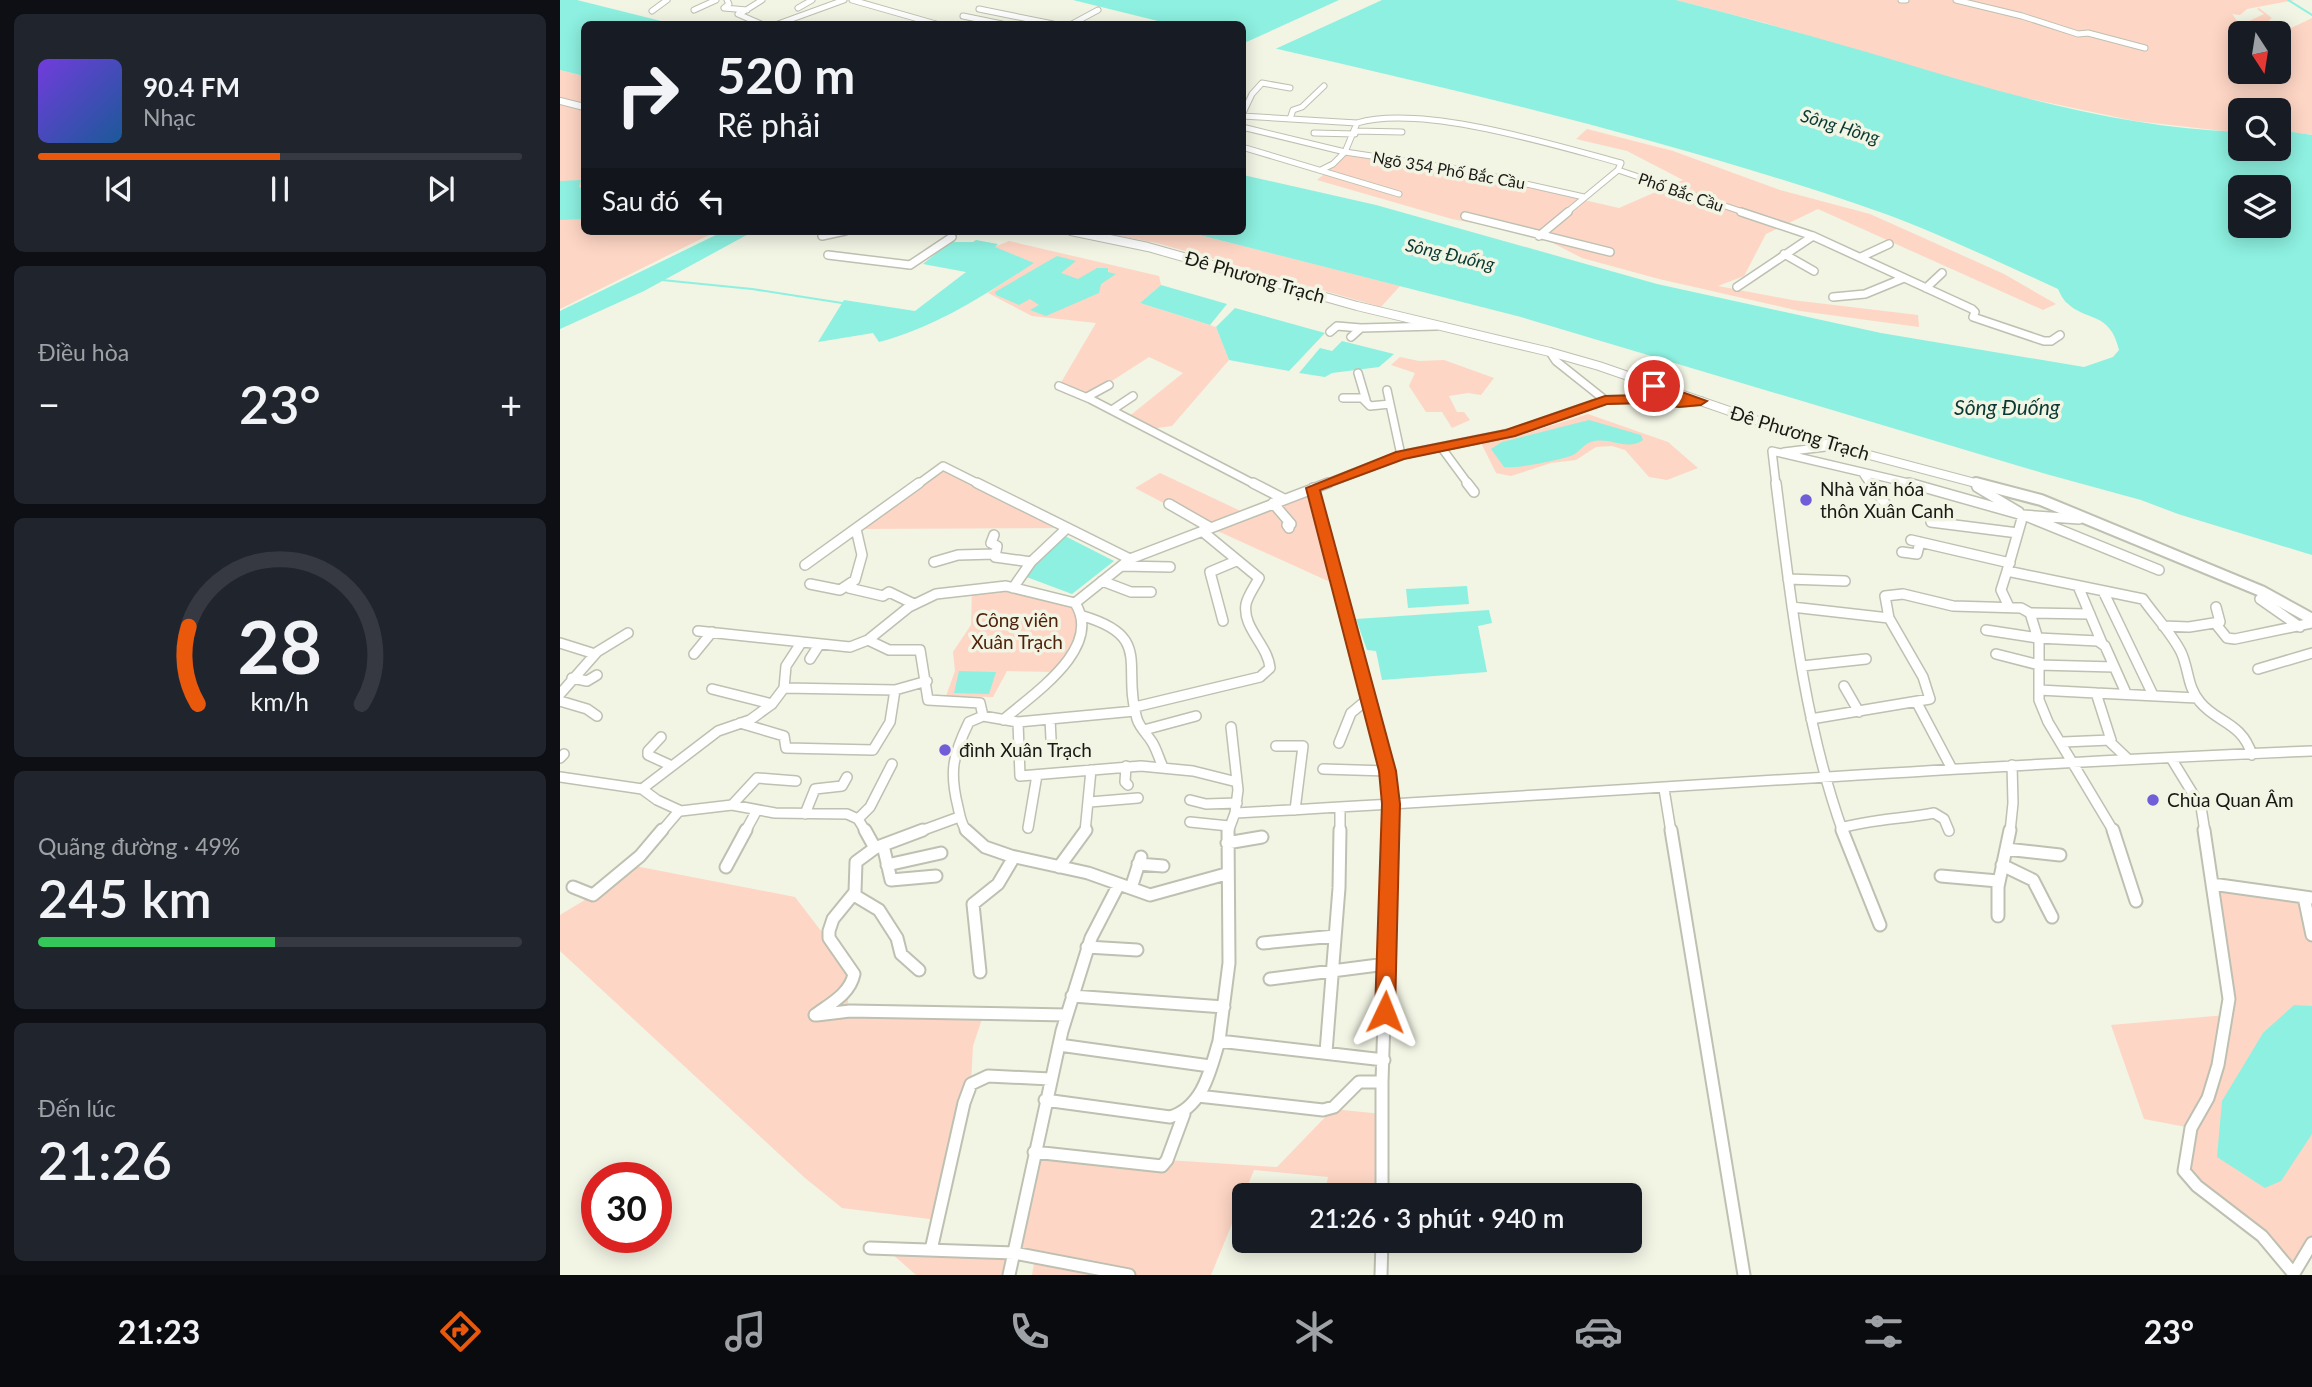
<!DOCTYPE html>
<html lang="vi">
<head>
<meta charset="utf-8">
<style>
  :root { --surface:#171b24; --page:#20242c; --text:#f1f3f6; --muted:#9ea1a6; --line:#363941; --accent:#ea580c }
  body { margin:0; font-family:Lato,sans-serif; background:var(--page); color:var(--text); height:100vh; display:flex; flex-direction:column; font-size:26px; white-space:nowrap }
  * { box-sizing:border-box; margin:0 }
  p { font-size:23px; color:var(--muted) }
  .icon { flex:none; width:38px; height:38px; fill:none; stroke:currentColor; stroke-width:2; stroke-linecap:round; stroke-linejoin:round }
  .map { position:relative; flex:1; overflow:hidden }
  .side { display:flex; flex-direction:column; gap:14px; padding:14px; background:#0d0f14; width:560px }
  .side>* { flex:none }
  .guide { position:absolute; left:21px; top:21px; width:665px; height:214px; border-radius:10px; box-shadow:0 4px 18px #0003; background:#171b24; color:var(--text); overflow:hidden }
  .needle { width:46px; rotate:168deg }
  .controls { position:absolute; left:1668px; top:21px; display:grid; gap:14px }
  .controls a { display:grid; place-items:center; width:63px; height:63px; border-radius:10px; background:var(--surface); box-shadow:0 4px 18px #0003; font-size:35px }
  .speed { position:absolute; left:21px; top:1162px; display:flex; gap:14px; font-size:35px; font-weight:700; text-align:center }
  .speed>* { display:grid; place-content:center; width:91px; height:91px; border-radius:50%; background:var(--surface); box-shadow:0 4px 18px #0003; line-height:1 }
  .speed .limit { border:10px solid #d22; background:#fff; color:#111 }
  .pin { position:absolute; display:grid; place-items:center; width:60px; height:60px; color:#fff; margin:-30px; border:4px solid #fff; border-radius:50%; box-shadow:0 2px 7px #0007 }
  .me { position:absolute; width:77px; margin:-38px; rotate:2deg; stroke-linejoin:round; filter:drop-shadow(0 0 5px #0008) }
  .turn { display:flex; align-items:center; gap:24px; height:147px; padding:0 21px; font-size:32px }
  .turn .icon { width:91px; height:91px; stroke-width:2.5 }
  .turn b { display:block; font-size:49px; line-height:60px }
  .then { display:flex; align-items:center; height:66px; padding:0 21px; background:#0003; gap:14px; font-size:26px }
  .big { font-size:52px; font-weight:600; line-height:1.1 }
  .side .tile { flex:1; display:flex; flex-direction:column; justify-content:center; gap:10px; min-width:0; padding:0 24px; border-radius:10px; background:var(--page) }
  .side .dial { align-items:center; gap:0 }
  .dial svg { height:182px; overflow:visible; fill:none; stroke:var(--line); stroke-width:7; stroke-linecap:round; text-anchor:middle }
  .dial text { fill:var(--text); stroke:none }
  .song { display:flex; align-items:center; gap:21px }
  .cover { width:84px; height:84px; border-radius:10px; background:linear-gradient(135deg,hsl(260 70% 55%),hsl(210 70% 35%)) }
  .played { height:7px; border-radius:4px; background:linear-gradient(90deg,var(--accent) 50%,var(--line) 50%) }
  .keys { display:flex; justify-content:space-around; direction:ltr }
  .heat { display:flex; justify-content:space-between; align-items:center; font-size:38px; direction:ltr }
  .charge { height:10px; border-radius:5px; background:linear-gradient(90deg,#34c759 49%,var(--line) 0) }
  .trip { position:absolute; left:672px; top:1183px; width:410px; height:70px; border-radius:10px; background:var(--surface); box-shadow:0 4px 18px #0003; font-weight:600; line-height:70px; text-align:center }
  .tabs { display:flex; height:112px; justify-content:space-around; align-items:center; background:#090b0e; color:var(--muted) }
  .tabs .icon { width:49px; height:49px }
  .tabs .selected { color:var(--accent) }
  .tabs b { font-size:32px; color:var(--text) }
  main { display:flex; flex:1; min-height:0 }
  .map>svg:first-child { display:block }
  .green { fill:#fed6c5 }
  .water { fill:#8df0e0; fill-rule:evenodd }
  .pier { fill:#f2f4e4 }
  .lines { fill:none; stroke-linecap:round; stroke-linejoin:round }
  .stream { stroke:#8df0e0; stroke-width:2 }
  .minor-far3-casing { stroke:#bec0b1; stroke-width:7 }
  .minor-far2-casing { stroke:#bec0b1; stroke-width:10 }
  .minor-far1-casing { stroke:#bec0b1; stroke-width:12 }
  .minor-casing { stroke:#bec0b1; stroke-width:15 }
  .major-far2-casing { stroke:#bec0b1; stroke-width:8 }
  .major-far1-casing { stroke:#bec0b1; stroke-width:10 }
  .major-casing { stroke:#bec0b1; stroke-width:14 }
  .minor-far3 { stroke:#fff; stroke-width:5 }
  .minor-far2 { stroke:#fff; stroke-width:7 }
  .minor-far1 { stroke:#fff; stroke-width:9 }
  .minor { stroke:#fff; stroke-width:11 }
  .major-far2 { stroke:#fff; stroke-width:6 }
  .major-far1 { stroke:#fff; stroke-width:8 }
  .major { stroke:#fff; stroke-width:10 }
  .route { fill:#ea580c; stroke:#983908; stroke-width:2 }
  .poi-dot { fill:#6f5ed8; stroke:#f2f4e4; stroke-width:2.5 }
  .labels { text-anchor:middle; stroke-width:7; stroke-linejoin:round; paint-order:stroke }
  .far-street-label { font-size:16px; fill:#181914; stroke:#f2f4e4 }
  .far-water-label { font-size:18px; font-style:italic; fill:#083933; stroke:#f2f4e4 }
  .street-label { font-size:19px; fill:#181914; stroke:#f2f4e4 }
  .poi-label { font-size:19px; fill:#181914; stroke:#f2f4e4; text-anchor:start }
  .park-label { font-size:19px; fill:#50230c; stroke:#f2f4e4 }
  .water-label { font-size:21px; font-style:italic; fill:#083933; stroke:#f2f4e4 }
</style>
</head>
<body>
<main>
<section class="side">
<div class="tile">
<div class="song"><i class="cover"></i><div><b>90.4 FM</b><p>Nhạc</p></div></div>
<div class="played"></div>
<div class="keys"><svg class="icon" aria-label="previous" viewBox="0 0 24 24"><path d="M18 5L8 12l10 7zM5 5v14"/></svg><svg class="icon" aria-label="pause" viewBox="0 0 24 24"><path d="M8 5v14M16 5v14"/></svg><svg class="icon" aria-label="next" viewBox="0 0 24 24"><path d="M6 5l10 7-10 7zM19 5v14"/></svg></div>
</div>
<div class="tile"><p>Điều hòa</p>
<div class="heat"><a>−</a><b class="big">23°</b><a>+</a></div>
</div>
<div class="tile dial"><svg viewBox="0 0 100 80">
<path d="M14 69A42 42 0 1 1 86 69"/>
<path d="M14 69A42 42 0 0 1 10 35" stroke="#ea580c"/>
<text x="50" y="56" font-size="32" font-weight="700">28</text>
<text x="50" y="72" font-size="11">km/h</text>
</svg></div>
<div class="tile"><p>Quãng đường · 49%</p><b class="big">245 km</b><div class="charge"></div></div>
<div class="tile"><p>Đến lúc</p><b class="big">21:26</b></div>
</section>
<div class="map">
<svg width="1752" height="1275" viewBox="0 0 1752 1275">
  <rect width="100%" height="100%" fill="#f2f4e4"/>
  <!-- green -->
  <path class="green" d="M1116 0H1735L1687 9 1680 15 1672 14 1678 22 1685 23 1704 14 1697 9 1699 8 1712 18 1703 25 1716 32 1680 33V72H1718L1719 34 1752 18V135L1719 130 1718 110H1680V132H1672L1575 121 1442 93 1205 23Z
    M0 70 24 76V231H157L0 309Z
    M1027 129 1113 151 1220 190 1310 214 1444 274 1496 304 1483 310 1258 209 1206 234 1184 276 1158 286 1232 300 1358 315 1359 327 1240 311 1099 279 1022 258 979 236 892 219 757 180 787 155 902 172 1059 208 1123 180 1067 151 1016 139Z
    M533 231H624L840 286 821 307 597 243Z
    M449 241 599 276 601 285 580 303 656 327 669 360 612 426 590 429 567 418 623 373 589 357 527 397 499 386 536 323 472 316 428 293 473 263 434 247Z
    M840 357 859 361 884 360 934 378 921 395 908 393 889 396 897 412H904L910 420 892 428 882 412H866L849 386 855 373 831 365Z
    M1028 414 1108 442 1138 468 1107 480 1089 477 1065 450 1052 446 1036 447 1016 460 991 463 951 476 936 473 921 443 965 434Z
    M383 466 507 528 296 529Z
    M600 473 687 514 753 488 779 586 651 528 575 488Z
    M446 586 515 603 521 636 497 672 447 671 433 697 386 696 395 671 393 652 411 625 412 590Z
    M70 865 235 897 294 974 287 990 289 1012 424 1013 413 1046 411 1084 377 1220 282 1208 245 1178 0 951V915L33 895Z
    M1652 884 1752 898V1240L1733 1273 1702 1236 1624 1171 1631 1128 1584 1119 1551 1025 1666 1015Z
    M773 1109 822 1114V1195L765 1193 768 1177 694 1170 651 1275H472L475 1257 454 1253 449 1275H356L330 1252 453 1253 474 1152 591 1167 607 1160 717 1167Z"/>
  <!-- water -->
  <path class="water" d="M0 0H17L113 24H24V76L0 70Z
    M513 0H1116C1190 19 1264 39 1337 61 1448 95 1563 128 1680 132V149H1718L1719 130 1752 135V555L1618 514 1581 500 1486 474 961 317 624 231H682L683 175 816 205 1097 284 1321 333 1524 367 1553 357 1559 350C1550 311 1527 322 1507 303 1503 300 1500 293 1498 289 1432 259 1366 227 1297 204 1096 136 889 88 683 41L682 24H610ZM1680 187H1718V226H1680Z
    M21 180 19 187 24 189V219L0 220V181Z
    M164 231H194L84 291 0 329V311Z
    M416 240 438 244 435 247 474 263C426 294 375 328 319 342L313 333 258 342 284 300 355 311 406 272 363 264 390 242H413Z
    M497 256 516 261 501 273 518 279 537 268H548V272L556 274 541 284 539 293 486 316 470 310 479 305 470 299 459 305 436 295 435 292Z
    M601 285 667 304 650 325 580 303Z
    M675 308 765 333 729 371 669 360 656 327Z
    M782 341 834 354 819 367 772 373 765 377 739 373 760 348 772 351Z
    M1029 420 1081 435 1083 440C1067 452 1049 436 1031 442 1024 444 1019 452 1013 455 1002 460 956 469 944 467L931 449 942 442Z
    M503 535 554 561 512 594 464 576Z
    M907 586 909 604 848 608 846 589Z
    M929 610 932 623 918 626 927 672 822 680 816 651 807 650 796 619Z
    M399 671 436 672 429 694 394 693Z
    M1734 1005 1752 1006V1134L1721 1181 1705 1188 1657 1157 1662 1101 1703 1033Z"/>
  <!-- pier -->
  <path class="pier" d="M779 0H822L711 51 682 44Z"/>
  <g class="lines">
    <!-- stream -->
    <path class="stream" d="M1728 0 1752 15
      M102 280 192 289 282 303"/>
    <!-- minor-far3 casing -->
    <g class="minor-far3-casing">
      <path id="minor-far3" d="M167 0 169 4 164 8 187 10
        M292 0 376 24
        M1341 0H1346
        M1396 0 1462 16 1518 34 1528 33 1585 48
        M238 8 252 0
        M419 9 493 24
        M134 10 156 0
        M92 11 107 0
        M183 12 202 0
        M178 14 201 24
        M403 16 442 24
        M218 24 284 0
        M512 24 538 10
        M682 115 692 94 702 83 730 88
        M682 116 797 123C862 104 994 145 1061 163L1058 170 1186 213
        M730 119 733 110 742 107 764 86
        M797 123 785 152 904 170 1024 197
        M682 127 785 152
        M795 131 842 132
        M754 133 795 134
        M682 147 839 194
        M761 170 773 164 785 152
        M1006 213 1058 170"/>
    </g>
    <!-- minor-far2 casing -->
    <g class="minor-far2-casing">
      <path id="minor-far2" d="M1181 212 1253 236 1412 309 1415 312 1413 317 1484 341H1491L1500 335
        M905 216 1050 252
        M262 236 285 231
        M979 236 1008 212
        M1224 254 1254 271
        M268 255 350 265 392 237
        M1301 257 1329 244
        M1177 287 1253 236
        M1366 288 1382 273
        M1273 297 1305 294 1344 278
        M770 332 777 326 801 328
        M791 337 801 328 876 326
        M990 352 996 361 1045 400
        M798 373 806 400
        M499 386 530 399 696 485
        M827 390 841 455
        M527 397 549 385
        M783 398H802L810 406 830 404
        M552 410 573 396
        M881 447 909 485
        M1224 452 1273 446
        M1304 475 1311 485
        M357 485 383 466 421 485
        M763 485 841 455 950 433 1045 400 1084 399 1119 403 1141 401
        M1216 485 1212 451 1357 485"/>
    </g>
    <!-- minor-far1 casing -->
    <g class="minor-far1-casing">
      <path id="minor-far1" d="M417 483 570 559
        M693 483 724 499
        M907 483 914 492
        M1216 483C1231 600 1243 721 1283 832
        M1310 483 1327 506
        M1349 483 1466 516 1599 570
        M1417 487 1459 512
        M753 488 825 755 831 804 830 832
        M713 503 731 524 727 525 729 528
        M609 504 651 528
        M1519 519 1463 515 1447 571 1583 599C1595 616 1612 634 1621 652 1629 669 1627 687 1640 702 1657 723 1682 722 1692 755
        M1371 522 1458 533
        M434 535 431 543 437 546 435 557 471 562
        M1351 540 1450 563
        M1342 552 1357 554 1360 542
        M374 562 398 555 435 554
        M245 565 359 483
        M562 566 610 567
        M1447 571 1441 590 1449 607
        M1228 579 1285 581
        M542 581 571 592H591
        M250 584 280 590 295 580 302 555 296 529
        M1518 586 1542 643
        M289 588 323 596 329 592 354 604
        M453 588 471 562 507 528
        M1543 591 1593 695
        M1700 599 1740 627
        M1232 607 1329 618 1325 596 1343 594 1393 606 1461 608 1470 613 1530 614
        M1470 613 1479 642V700L1488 722 1554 832
        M523 616C594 637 561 666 577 719 580 728 587 734 592 742 597 750 599 759 603 767
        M663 621 650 572 676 561
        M1655 623 1667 638 1675 639 1752 623
        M1603 626 1629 627 1660 622 1656 607
        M1426 630 1478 638 1538 641 1545 646 1566 693
        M138 631 290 647 308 640 349 607 376 594 446 586 515 603
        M308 640 329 650H360L368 700 420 703 423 716
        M0 643 35 654
        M134 654 152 632
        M1436 654 1479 665 1554 667
        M250 659 259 645
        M1242 666 1306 659
        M1698 669 1752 653
        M12 678 27 681 37 675
        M1284 686 1299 712
        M224 688 335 690 367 681
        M152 689 212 704
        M1479 690 1536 693
        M0 694 37 652 68 633
        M0 701 27 709 37 716
        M1357 703 1392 769
        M575 707 700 677 710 668C708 645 682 628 686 604 688 595 695 586 699 578L642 531
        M490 719 491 739
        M1251 719 1370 699 1363 677 1329 618
        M443 720C473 694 544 648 515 603L570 559 768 483
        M458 722 460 776 581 766 633 771 677 782
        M180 723 224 736 226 748 313 750 330 722 335 690
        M584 730 636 716
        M101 737 88 751V755L112 766
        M1503 742 1551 740 1536 693 1637 698
        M1550 742 1568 759
        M779 743 791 713 809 698
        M716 746H743L735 810
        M0 758 4 754
        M1611 758 1641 807 1645 832
        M566 766 565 782 568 785
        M763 769 827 771
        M0 777 82 789 97 800 121 811 172 805 215 813 287 814 298 819 306 832
        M82 789 158 731 190 720 212 704 224 688 226 666 241 643
        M1104 789 1111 832
        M630 800 646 804 677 803
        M530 802 578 798
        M172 805 197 778 236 781
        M676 813C1035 793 1393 766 1752 751
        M245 814 255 789 282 786 287 777
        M298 819 310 807 332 764
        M630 822 669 826
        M468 828 477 775
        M1281 828C1312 819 1343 819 1374 813L1384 819 1389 831
        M101 832 119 811
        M185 832 197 810
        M358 832 399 817
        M407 832C401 824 400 816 398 807 389 771 393 755 409 722L423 716 458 722 575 711
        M525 832 531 770
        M668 832 675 813 678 790 671 727
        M780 832V808
        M1450 832 1453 803 1452 765"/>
    </g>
    <!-- minor casing -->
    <g class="minor-casing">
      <path id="minor" d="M305 830 315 848
        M406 830 425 847 451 856 528 873 590 895 666 874
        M1111 830 1184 1275
        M1282 830 1320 925
        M1553 830 1576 901
        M1644 830 1669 999 1658 1065 1648 1098 1631 1128 1624 1171 1637 1186 1702 1236 1733 1273
        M667 843 702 837
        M323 845 331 880 376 876
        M1446 849 1500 855
        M578 864 603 866
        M327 865 381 853
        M1442 865 1473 880 1492 917
        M166 867 186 830
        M499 867 526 830
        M1381 876 1438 881
        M1652 884 1752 898
        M13 887 33 895 80 856 102 830
        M571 888 581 857
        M294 895 319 910 337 938 341 954 359 970
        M1744 897 1752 935
        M1438 916V887L1450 830
        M703 943 775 936
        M527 947 577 950
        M420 972 413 904 438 884 454 857
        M710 979 826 964
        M512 996 664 1007
        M255 1015C270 1004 290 994 294 974L269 938V931L273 919 295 892 296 862 315 848 363 830
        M257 1015 290 1011 507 1015
        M659 1041 669 963 668 830
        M499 1045 650 1066
        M766 1052 779 888 780 830
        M638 1096 763 1110 774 1107 799 1082H822
        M485 1100 610 1117C643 1107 650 1071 659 1041L824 1060
        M474 1152 602 1166 607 1160 624 1114
        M822 1195V1082L830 830
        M310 1248 454 1253 569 1275
        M371 1250 404 1103 411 1084 428 1076 490 1079
        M449 1275 502 1031 531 938 559 884
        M821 1275 822 1241
        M1733 1275 1752 1243"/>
    </g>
    <!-- major-far2 casing -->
    <g class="major-far2-casing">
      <path id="major-far2" d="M0 101 24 107"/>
    </g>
    <!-- major-far1 casing -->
    <g class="major-far1-casing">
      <path id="major-far1" d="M511 231 588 247 797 306 990 352 1039 366 1256 441 1423 485"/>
    </g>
    <!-- major casing -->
    <g class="major-casing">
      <path id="major" d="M1416 483 1481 500 1701 591 1752 619"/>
    </g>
    <!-- minor-far3 -->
    <use href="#minor-far3" class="minor-far3"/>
    <!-- minor-far2 -->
    <use href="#minor-far2" class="minor-far2"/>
    <!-- minor-far1 -->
    <use href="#minor-far1" class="minor-far1"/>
    <!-- minor -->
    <use href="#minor" class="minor"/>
    <!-- major-far2 -->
    <use href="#major-far2" class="major-far2"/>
    <!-- major-far1 -->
    <use href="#major-far1" class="major-far1"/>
    <!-- major -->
    <use href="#major" class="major"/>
  </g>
  <!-- route -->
  <path class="route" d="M1094 382 1147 401 1141 405 1119 407 1084 403 1047 404 955 436 844 459 760 490 836 771 840 804 835 1012 832 1018 825 1020 818 1018 815 1012 822 804 819 771 746 488 836 452 946 430 1045 396 1084 395 1121 399 1089 389 1088 386Z"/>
  <!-- markers -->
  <g class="poi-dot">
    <circle cx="1246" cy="500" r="7"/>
    <circle cx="385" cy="750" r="7"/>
    <circle cx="1593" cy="800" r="7"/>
  </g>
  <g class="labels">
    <!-- far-street labels -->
    <g class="far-street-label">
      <text transform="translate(889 170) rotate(10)" y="6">Ngõ 354 Phố Bắc Cầu</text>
      <text transform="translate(1121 192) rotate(19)" y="6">Phố Bắc Cầu</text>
    </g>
    <!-- far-water labels -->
    <g class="far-water-label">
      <text transform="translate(1280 127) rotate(17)" y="6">Sông Hồng</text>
      <text transform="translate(890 255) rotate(13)" y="6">Sông Đuống</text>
    </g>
    <!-- street labels -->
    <g class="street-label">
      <text transform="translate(695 277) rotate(16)" y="7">Đê Phương Trạch</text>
      <text transform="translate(1240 433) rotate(17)" y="7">Đê Phương Trạch</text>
    </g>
    <!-- poi labels -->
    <g class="poi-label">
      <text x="1260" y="496">Nhà văn hóa<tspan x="1260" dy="22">thôn Xuân Canh</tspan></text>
      <text x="399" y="757">đình Xuân Trạch</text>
      <text x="1607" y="807">Chùa Quan Âm</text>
    </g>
    <!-- park labels -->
    <g class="park-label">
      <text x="457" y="627">Công viên<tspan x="457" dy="22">Xuân Trạch</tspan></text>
    </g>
    <!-- water labels -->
    <g class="water-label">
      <text x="1447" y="415">Sông Đuống</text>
    </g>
  </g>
</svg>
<div class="controls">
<a><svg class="needle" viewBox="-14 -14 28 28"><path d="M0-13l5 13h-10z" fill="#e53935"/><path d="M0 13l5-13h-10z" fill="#9ea1a6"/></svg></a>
<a><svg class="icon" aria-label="search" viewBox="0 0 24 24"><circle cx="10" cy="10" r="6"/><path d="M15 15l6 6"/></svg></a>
<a><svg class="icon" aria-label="layers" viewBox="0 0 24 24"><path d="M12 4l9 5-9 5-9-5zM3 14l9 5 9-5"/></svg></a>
</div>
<div class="speed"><div class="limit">30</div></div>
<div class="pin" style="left:1094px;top:386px;background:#d93025"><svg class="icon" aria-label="arrive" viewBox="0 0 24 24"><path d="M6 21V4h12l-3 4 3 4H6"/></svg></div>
<svg class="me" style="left:825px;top:1012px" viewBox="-20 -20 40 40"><path d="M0-17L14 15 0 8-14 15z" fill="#ea580c" stroke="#fff" stroke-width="4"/></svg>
<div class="trip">21:26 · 3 phút · 940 m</div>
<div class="guide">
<div class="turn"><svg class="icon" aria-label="right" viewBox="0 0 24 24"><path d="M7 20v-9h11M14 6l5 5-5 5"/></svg><div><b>520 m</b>Rẽ phải</div></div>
<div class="then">Sau đó<svg class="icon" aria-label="left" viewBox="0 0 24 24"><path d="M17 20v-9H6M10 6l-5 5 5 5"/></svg></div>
</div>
</div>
</main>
<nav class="tabs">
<b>21:23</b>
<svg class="icon selected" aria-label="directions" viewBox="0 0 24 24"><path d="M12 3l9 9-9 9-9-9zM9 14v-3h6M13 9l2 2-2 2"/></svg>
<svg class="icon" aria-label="music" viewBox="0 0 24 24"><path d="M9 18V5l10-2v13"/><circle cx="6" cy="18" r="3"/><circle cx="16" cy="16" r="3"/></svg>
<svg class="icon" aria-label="phone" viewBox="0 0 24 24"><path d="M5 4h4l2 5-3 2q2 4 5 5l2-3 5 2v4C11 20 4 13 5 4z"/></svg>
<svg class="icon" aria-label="climate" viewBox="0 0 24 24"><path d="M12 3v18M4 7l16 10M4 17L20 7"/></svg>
<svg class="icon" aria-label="car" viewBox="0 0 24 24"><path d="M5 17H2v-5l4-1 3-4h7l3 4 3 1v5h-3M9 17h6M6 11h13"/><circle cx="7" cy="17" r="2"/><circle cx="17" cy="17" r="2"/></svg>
<svg class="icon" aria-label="filters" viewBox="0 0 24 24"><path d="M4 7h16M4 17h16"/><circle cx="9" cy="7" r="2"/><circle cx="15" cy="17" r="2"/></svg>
<b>23°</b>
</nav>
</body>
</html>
